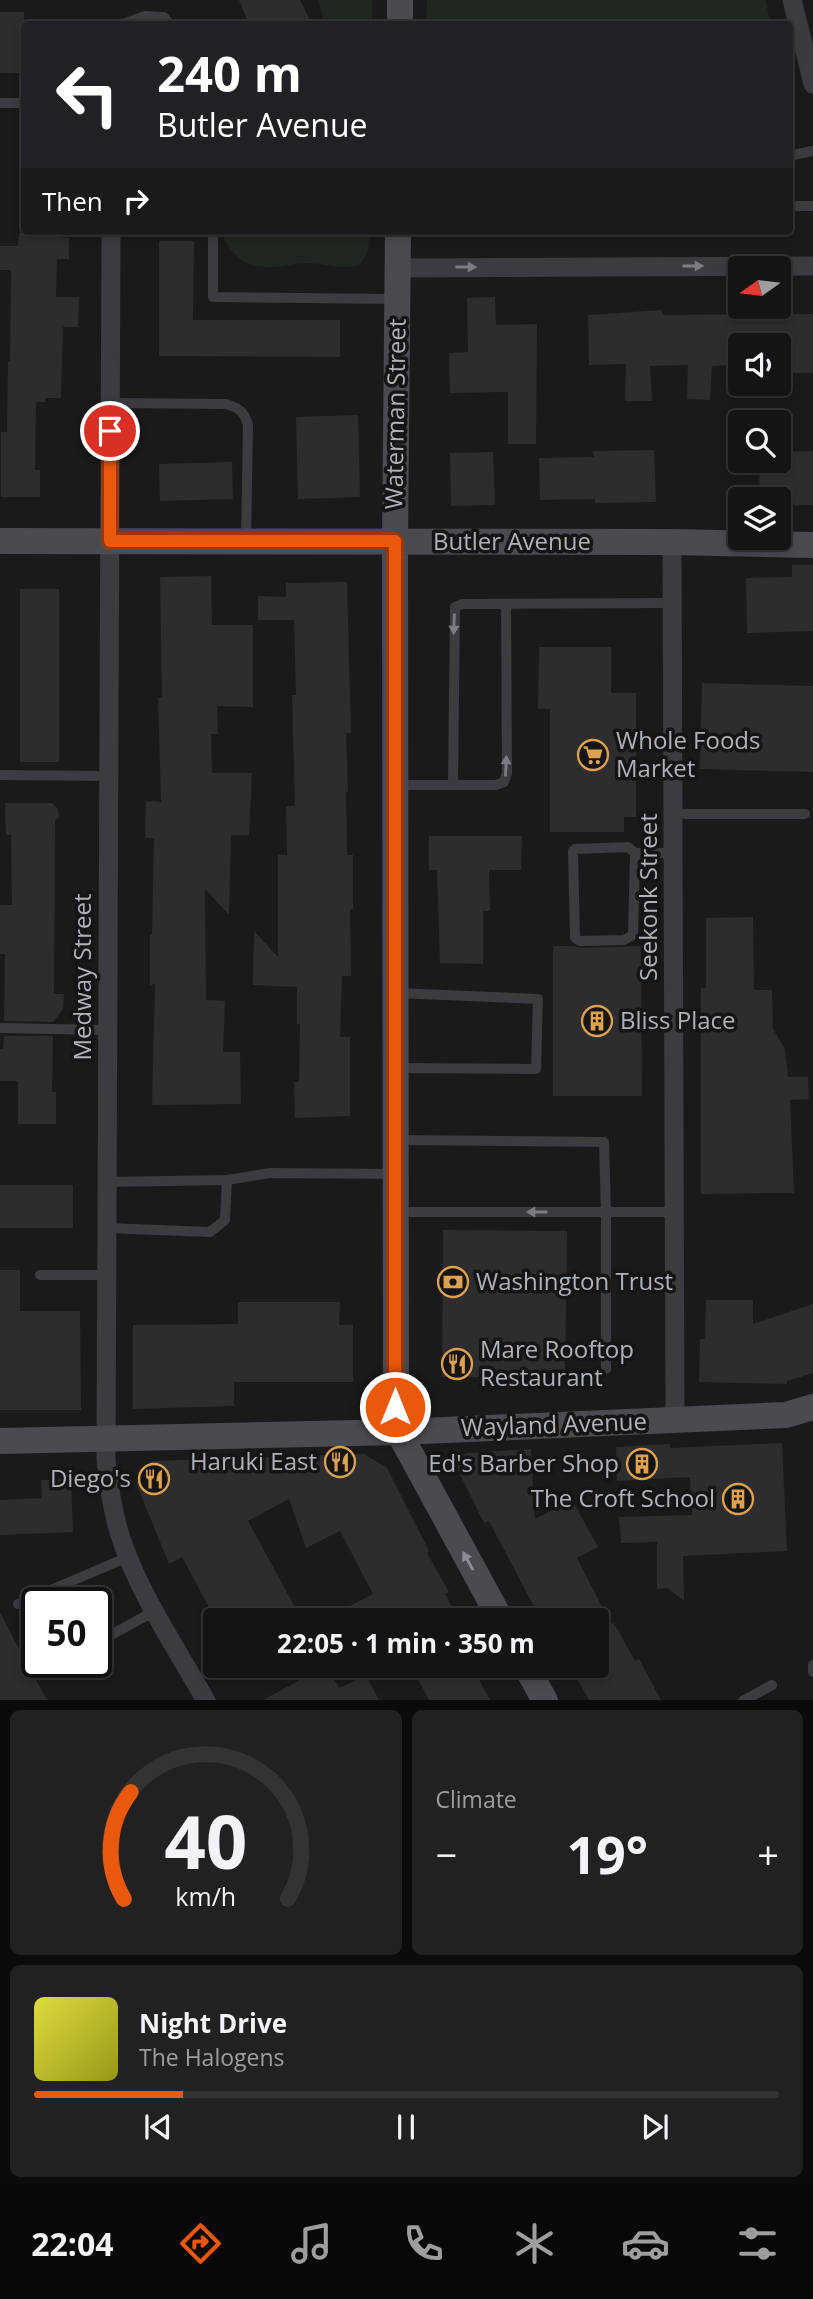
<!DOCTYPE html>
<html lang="en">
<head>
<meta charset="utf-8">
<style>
  :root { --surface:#141414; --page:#212122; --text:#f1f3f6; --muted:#9d9ea0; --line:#333334; --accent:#ea580c }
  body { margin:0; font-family:"Open Sans",sans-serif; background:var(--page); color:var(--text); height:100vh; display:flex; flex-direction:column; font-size:26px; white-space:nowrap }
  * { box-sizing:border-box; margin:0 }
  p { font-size:23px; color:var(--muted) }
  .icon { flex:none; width:38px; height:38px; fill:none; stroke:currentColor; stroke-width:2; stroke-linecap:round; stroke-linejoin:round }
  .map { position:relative; height:1700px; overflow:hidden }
  .drawer { display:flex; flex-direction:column; gap:10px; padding:10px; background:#0b0b0b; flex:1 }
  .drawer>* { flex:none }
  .guide { position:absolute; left:21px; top:21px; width:772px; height:214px; border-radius:7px; box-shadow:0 4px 10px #0003,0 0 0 2px var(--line); background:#202124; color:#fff; overflow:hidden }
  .needle { width:46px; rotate:256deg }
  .fabs { position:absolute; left:728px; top:256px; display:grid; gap:14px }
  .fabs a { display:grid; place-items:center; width:63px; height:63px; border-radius:7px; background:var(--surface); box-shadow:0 4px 10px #0003,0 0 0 2px var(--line); font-size:35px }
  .speed { position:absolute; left:21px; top:1587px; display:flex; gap:14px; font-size:35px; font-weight:700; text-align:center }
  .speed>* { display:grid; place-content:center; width:91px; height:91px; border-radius:50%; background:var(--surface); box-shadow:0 4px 10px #0003,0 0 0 2px var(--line); line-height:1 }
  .speed .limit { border:4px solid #111; border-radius:10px; background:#fff; color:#111 }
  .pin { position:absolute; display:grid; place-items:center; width:60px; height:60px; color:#fff; margin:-30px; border:4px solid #fff; border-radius:50%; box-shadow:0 2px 7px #0007 }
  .me { position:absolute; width:77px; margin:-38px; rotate:0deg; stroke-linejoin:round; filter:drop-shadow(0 0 5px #0008) }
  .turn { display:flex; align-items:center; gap:24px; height:147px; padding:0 21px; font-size:32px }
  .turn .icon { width:91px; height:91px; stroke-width:2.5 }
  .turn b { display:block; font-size:49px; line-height:60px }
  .then { display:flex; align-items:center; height:66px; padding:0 21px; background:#0003; gap:14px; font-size:26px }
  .big { font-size:52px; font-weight:700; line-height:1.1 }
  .drawer .card { flex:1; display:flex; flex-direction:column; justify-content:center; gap:10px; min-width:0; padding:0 24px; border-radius:10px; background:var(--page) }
  .drawer .dial { align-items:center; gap:0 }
  .dial svg { height:182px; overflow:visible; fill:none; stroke:var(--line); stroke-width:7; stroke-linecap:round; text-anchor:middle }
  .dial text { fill:var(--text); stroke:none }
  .song { display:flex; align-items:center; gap:21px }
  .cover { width:84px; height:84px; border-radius:10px; background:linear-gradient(135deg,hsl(60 70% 55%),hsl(60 70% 35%)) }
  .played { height:7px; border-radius:4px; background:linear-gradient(90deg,var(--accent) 20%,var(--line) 20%) }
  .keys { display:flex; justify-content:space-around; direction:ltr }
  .heat { display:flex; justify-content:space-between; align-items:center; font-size:38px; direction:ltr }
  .drawer .tiles { flex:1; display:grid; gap:10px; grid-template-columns:1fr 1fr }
  .card:last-child { grid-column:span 2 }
  .trip { position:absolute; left:203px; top:1608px; width:406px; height:70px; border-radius:7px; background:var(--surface); box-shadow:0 4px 10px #0003,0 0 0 2px var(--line); font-weight:700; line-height:70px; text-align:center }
  .dock { display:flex; height:112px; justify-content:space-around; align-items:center; background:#080808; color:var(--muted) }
  .dock .icon { width:49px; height:49px }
  .dock .selected { color:var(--accent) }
  .dock b { font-size:32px; color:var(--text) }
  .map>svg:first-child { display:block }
  .green { fill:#202620 }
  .building { fill:#2d2d2f }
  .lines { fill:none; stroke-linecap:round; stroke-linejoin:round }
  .lane { stroke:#3b3c40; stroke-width:10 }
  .street { stroke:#3b3c40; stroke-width:19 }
  .secondary { stroke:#494b50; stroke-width:26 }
  .oneway { fill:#7a7d83 }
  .oneway2 { fill:#8b8e94 }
  .route-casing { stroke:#983908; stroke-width:18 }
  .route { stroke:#ea580c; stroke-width:12 }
  .labels { text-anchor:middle; stroke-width:7; stroke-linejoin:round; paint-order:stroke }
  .street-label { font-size:24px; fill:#aeb2b9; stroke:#151516 }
  .poi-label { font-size:24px; fill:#aeb2b9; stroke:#151516; text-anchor:start }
</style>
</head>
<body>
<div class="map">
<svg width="813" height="1701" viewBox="0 0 813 1701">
  <rect width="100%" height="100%" fill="#1a1a1b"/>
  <!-- green -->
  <path class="green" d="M318 0H372V24H325Z
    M427 0H765L771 24H426Z
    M220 231H370L367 254 359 265C341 270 324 263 306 263 298 263 291 265 284 266 250 270 235 262 220 231Z"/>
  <!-- building -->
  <path class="building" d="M239 0H300L312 24H249Z
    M0 12H24V73H0Z
    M57 232V237L69 238V259H57L56 297H79L78 327H63L61 398H45V402H36L35 470H40V497H1V432H7L8 362H10L11 270H0V246H18L19 233Z
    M159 241H194L193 320H340V357L159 356Z
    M495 297 496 325 537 324 536 444H508V392L450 393 449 353 468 352 467 298Z
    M662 310 663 315 813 314V373H779V345H740V365L712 366 710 400 687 399 688 365 650 366 652 401H625L626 364 589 365 588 315Z
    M358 415 360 497 298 499 296 417Z
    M654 450 656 502 595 503V499L540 500 539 458 594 457 593 451Z
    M813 451V505L779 506V499H760L759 460H779V452Z
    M493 452 495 505 451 506 450 453Z
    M232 462 233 499 160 501 159 464Z
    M792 565H813V631L747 633 746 578 792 577Z
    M211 576 212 625H253V707L217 706 218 734H211L212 773H252L249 835H231L229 915 205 889 206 1000 225 1001 223 1052H240L241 1104 152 1105 155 984 150 985V934H152L154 838H145L146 801 161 802 158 698H162L160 577Z
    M347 582 351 733H346L348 792H346L347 855H353V909H350L351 976H342L340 1037H350V1116L295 1118 294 1082H299L300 1024H297V987L253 985 254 931 278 957V855H287L286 806H295L292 695H296L294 620H258V596L286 597V583Z
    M20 589H59V762H20Z
    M539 647H611V693H636V817H624V832H550V709H538Z
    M702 683 813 686V772L700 769Z
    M5 803H52L58 809 59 817 55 821 54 994H64L63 1009 53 1022 4 1021 5 954H0V905H12L11 835H6Z
    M429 836H522L521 870H489L490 911H483V964L440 963 437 870H429Z
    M753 917 754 990H772L773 1029 785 1049 788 1077H808L809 1099 790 1100 794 1193 701 1194V988H706V918Z
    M553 946H574L580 948 641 946 642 1096H553Z
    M4 1036H53L52 1092H56V1124H18V1081H0V1049H3Z
    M0 1185H73V1228H0Z
    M443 1230 567 1231 565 1378 442 1377Z
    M0 1270H20V1311H80L81 1410H0Z
    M706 1300H753V1324L813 1304V1373L787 1381V1384L699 1382 700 1339H705Z
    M238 1302H340L339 1325H353V1382H234V1406L133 1409V1325L238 1324Z
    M782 1443 787 1551 683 1556 684 1601 667 1588 657 1589V1542L621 1543 619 1517 692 1515 690 1477 617 1481 616 1447 670 1444V1448Z
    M531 1449 535 1519 572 1500 598 1547 577 1558 611 1624 614 1623 635 1661 639 1659 661 1700H589L570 1666H597V1620H541L489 1521 484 1523 453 1460 467 1453Z
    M364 1454 387 1468 429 1551 427 1553 449 1592 445 1594 459 1620H323L373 1594 340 1531 306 1548 289 1499 248 1521 302 1620H216L182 1557 169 1564 136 1483 151 1461Z
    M71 1479 73 1532 0 1535V1500L42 1498 41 1480Z
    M0 1612 19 1649 47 1700H0Z
    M411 1666H472L490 1700H429Z
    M322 1668 330 1672 339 1688 366 1676 379 1700H263Z"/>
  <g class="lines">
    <!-- lane -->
    <path class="lane" d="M123 24 145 16 164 17 169 24
      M0 103H24
      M789 156 813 151
      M789 206H813
      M213 231V297L395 299
      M110 403 226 404C239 408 244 411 248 425L246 541
      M0 775 108 776
      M395 785H496L504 782 507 773 506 604
      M453 785 455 607 462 604 673 603
      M673 814H805
      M635 853 633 935 624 940 580 941 575 938 573 851 575 849 628 847 635 853H673
      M0 1028 107 1030
      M396 1068 536 1069 538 999 397 993
      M397 1140 604 1142 606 1212H675
      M107 1182 227 1180 270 1173 395 1174
      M396 1212H606V1369
      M106 1228 210 1232 225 1220 227 1180
      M40 1275H106
      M18 1604 128 1557
      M96 1643 155 1611
      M813 1665V1672
      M49 1670 62 1662
      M743 1701 772 1685"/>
    <!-- street -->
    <path class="street" d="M792 0 813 84
      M111 231 106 1460C109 1488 113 1517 123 1544 141 1596 178 1651 206 1701
      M397 268 813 266
      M672 542 675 1420"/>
    <!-- secondary -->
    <path class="secondary" d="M400 24V0
      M398 231 395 541 396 1415 403 1440 501 1620
      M0 541 672 542 813 545
      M0 1441 399 1432 786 1415 813 1407
      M526 1666 545 1701"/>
  </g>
  <!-- one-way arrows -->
  <defs><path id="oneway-solid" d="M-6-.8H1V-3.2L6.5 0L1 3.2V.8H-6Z" transform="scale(1.75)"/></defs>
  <g class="oneway">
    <use href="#oneway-solid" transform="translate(693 266)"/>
    <use href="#oneway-solid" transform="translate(466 267)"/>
    <use href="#oneway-solid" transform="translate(454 624) rotate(92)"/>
    <use href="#oneway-solid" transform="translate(506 766) rotate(-87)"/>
    <use href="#oneway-solid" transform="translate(537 1212) rotate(-180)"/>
  </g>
  <use class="oneway2" href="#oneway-solid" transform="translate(468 1561) rotate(-119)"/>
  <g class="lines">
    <!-- route casing -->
    <g class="route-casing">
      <path id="route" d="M110 431V541H395V1407"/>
    </g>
    <!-- route -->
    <use href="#route" class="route"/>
  </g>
  <!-- icons -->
  <defs>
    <g id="supermarket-ring" transform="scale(1.575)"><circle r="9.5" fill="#151516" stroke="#dda150" stroke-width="1.5"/><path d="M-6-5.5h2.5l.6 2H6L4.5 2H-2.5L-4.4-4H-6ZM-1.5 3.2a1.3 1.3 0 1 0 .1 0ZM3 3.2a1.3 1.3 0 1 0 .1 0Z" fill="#dda150"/></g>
    <g id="building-ring" transform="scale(1.575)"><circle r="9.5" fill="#151516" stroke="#dda150" stroke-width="1.5"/><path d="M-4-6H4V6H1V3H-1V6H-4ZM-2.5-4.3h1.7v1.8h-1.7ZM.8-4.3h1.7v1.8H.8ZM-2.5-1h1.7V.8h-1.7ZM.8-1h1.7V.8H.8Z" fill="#dda150"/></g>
    <g id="bank-ring" transform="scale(1.575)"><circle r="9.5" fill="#151516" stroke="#dda150" stroke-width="1.5"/><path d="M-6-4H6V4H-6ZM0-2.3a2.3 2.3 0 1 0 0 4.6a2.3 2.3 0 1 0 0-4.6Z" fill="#dda150"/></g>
    <g id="restaurant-ring" transform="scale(1.575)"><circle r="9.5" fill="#151516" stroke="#dda150" stroke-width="1.5"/><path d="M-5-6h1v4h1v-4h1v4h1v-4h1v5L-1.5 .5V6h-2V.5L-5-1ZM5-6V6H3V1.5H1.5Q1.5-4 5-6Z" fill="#dda150"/></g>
  </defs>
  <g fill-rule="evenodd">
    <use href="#supermarket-ring" x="593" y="755"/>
    <use href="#building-ring" x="597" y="1021"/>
    <use href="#bank-ring" x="453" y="1282"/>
    <use href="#restaurant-ring" x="457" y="1364"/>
    <use href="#restaurant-ring" x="340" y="1462"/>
    <use href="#building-ring" x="642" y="1464"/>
    <use href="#restaurant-ring" x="154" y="1479"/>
    <use href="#building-ring" x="738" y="1499"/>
  </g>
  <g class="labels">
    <!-- street labels -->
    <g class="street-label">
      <text transform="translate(396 414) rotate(-89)" y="8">Waterman Street</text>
      <text x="512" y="550">Butler Avenue</text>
      <text transform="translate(649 897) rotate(-90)" y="8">Seekonk Street</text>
      <text transform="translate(83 977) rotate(-90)" y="8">Medway Street</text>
      <text transform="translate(554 1425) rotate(-2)" y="8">Wayland Avenue</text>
    </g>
    <!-- poi labels -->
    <g class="poi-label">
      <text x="616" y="749">Whole Foods<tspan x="616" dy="28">Market</tspan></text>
      <text x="620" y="1029">Bliss Place</text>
      <text x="476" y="1290">Washington Trust</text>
      <text x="480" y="1358">Mare Rooftop<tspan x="480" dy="28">Restaurant</tspan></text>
      <text x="317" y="1470" text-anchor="end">Haruki East</text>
      <text x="619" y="1472" text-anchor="end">Ed's Barber Shop</text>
      <text x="131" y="1487" text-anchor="end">Diego's</text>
      <text x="715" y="1507" text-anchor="end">The Croft School</text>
    </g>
  </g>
</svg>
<div class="fabs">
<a><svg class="needle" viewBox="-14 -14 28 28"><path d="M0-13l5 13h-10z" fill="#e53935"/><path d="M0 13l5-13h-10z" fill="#9d9ea0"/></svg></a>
<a><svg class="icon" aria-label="sound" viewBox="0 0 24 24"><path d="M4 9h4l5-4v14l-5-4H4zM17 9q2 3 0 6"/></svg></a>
<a><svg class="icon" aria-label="search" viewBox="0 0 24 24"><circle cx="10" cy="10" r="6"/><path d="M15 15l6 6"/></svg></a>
<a><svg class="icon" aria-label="layers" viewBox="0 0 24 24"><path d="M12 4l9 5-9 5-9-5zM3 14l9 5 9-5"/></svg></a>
</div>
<div class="speed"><div class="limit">50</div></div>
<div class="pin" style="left:110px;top:431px;background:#d93025"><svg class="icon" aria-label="arrive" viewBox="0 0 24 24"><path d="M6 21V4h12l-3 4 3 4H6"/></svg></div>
<svg class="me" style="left:395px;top:1407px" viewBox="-20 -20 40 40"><circle r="17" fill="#ea580c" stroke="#fff" stroke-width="3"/><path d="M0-11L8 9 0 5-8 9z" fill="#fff"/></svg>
<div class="trip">22:05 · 1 min · 350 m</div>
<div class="guide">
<div class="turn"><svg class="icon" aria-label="left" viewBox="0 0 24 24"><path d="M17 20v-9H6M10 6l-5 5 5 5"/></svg><div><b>240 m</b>Butler Avenue</div></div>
<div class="then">Then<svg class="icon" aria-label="right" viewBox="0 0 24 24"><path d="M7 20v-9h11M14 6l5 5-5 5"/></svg></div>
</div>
</div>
<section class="drawer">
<div class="tiles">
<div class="card dial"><svg viewBox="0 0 100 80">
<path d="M14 69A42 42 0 1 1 86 69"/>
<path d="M14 69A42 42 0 0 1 17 22" stroke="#ea580c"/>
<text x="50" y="56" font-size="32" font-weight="700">40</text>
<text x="50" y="72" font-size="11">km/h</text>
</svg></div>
<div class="card"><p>Climate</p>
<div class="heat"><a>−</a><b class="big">19°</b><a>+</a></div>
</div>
<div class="card">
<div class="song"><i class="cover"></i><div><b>Night Drive</b><p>The Halogens</p></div></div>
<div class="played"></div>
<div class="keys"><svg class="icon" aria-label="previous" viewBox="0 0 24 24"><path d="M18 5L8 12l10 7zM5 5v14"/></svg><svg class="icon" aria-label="pause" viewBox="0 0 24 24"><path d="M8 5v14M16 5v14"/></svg><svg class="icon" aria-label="next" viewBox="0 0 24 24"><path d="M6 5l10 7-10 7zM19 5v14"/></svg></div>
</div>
</div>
</section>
<nav class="dock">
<b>22:04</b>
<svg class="icon selected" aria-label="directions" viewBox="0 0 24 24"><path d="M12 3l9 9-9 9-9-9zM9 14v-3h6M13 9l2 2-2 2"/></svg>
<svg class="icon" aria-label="music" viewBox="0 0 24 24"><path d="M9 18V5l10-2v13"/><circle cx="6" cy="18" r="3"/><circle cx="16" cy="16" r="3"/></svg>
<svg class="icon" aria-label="phone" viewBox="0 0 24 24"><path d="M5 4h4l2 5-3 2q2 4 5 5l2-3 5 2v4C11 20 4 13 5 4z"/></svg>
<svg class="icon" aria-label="climate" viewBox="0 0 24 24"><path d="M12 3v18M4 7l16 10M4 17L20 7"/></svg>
<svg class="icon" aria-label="car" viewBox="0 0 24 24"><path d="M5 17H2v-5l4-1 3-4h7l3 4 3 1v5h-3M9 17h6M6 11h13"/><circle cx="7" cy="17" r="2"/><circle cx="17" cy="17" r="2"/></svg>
<svg class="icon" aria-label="filters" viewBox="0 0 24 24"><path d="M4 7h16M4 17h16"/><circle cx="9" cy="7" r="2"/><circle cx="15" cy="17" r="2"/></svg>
</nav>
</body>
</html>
